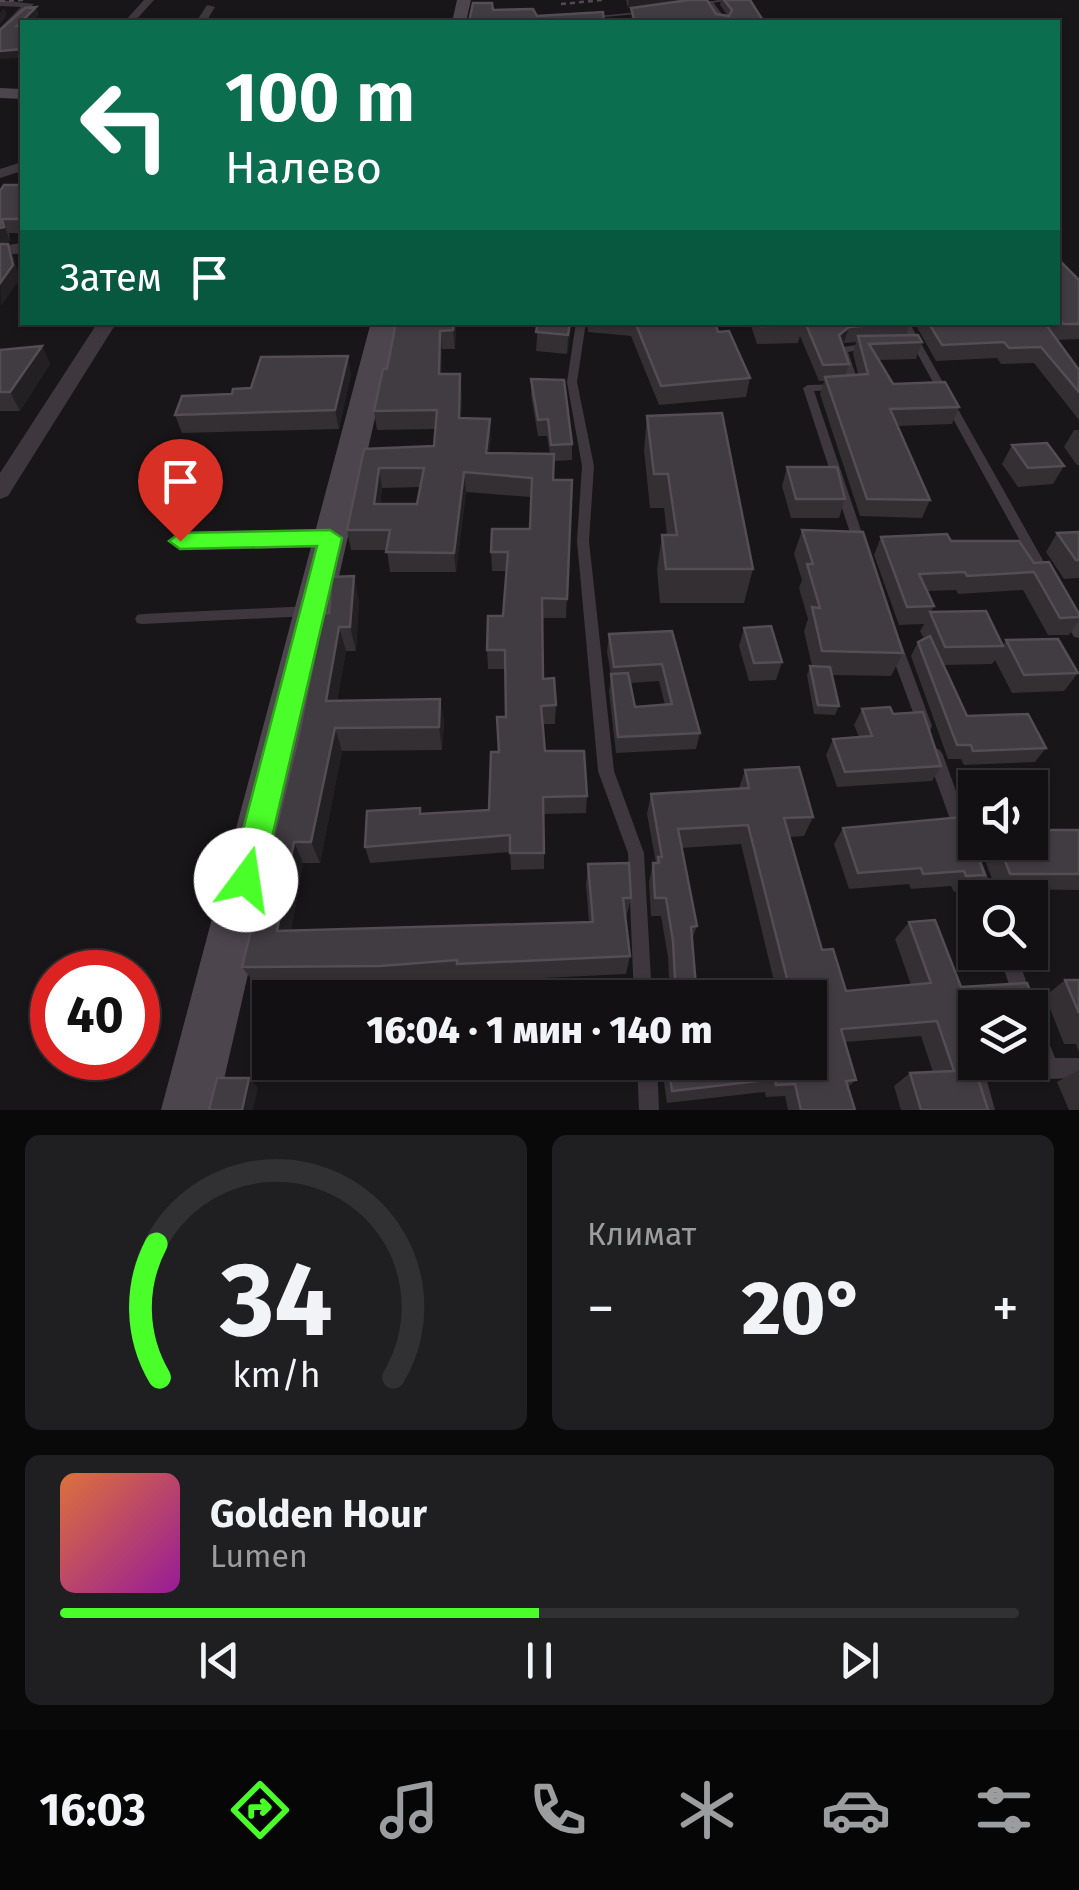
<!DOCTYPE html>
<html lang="ru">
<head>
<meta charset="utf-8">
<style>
  :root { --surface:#121012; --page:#1f1e20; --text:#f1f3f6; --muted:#9c9d9f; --line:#313032; --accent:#4afe29 }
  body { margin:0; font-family:"Fira Sans",sans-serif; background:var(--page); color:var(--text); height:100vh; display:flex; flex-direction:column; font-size:38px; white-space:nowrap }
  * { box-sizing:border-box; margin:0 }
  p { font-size:32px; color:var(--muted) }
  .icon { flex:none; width:55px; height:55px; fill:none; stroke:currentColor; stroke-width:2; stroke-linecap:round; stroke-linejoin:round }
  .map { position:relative; height:1110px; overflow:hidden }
  .sheet { display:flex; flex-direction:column; gap:25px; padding:25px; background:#0a090a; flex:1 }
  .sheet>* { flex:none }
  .top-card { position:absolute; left:20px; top:20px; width:1040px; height:305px; border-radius:0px; box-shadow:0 2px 8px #0004,0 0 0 2px var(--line); background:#0b6e4f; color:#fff; overflow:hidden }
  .fabs { position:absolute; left:958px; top:770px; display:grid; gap:20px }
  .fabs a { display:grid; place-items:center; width:90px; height:90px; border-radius:0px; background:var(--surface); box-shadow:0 2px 8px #0004,0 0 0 2px var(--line); font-size:50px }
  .speed { position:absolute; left:30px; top:950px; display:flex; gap:20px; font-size:50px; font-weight:700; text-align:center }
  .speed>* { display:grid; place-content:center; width:130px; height:130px; border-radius:50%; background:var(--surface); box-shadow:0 2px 8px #0004,0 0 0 2px var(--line); line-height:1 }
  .speed .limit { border:15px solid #d22; background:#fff; color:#111 }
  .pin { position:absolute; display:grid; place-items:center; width:85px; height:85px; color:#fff; margin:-102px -42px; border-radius:50% 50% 50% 0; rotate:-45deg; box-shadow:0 0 10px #0007 }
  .pin .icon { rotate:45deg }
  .me { position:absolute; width:110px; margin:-55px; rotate:14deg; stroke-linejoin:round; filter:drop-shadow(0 0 8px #0008) }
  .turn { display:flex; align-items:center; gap:35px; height:210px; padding:0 40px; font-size:45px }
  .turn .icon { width:130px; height:130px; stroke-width:2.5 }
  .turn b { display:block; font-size:70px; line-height:85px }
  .then { display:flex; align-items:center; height:95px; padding:0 40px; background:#0003; gap:20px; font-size:38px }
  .big { font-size:75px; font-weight:800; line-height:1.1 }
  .sheet .widget { flex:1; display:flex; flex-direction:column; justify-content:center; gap:15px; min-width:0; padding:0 35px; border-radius:15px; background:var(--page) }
  .sheet .dial { align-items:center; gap:0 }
  .dial svg { height:260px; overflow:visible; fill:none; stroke:var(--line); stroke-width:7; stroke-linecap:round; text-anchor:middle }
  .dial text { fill:var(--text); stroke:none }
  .song { display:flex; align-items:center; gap:30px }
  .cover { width:120px; height:120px; border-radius:15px; background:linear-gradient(135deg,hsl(20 70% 55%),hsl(300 70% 35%)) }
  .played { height:10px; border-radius:5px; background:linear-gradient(90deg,var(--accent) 50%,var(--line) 50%) }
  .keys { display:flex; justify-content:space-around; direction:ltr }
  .heat { display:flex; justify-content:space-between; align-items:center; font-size:55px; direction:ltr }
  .sheet .tiles { flex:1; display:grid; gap:25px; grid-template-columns:1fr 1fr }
  .widget:last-child { grid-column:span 2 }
  .trip { position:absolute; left:252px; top:980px; width:575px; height:100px; border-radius:0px; background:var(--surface); box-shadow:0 2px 8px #0004,0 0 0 2px var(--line); font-weight:800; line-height:100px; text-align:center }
  .menu { display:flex; height:160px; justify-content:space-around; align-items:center; background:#070607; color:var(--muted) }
  .menu .icon { width:70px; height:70px }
  .menu .active { color:var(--accent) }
  .menu b { font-size:45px; color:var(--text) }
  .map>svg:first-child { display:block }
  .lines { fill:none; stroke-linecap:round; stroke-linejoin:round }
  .lane { fill:#3e373d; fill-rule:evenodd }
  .street { fill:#3e373d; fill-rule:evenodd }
  .secondary { fill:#4d454e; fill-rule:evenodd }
  .rail { stroke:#524a53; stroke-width:2.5; stroke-dasharray:5 4; stroke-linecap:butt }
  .wall { fill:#332f33; fill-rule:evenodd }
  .shaded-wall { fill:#222022 }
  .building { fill:#413c41; stroke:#544d54; stroke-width:2.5; fill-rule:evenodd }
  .route { fill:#4afe29; stroke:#30a51b; stroke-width:2.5 }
</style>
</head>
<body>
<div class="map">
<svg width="1079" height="1110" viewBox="0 0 1079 1110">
  <rect width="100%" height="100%" fill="#181618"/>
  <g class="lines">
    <!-- lane -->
    <path class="lane" d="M718 0H729L696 6 694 5Z
      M649 11 647 13 552 22 555 20Z
      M576 322H586L577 382 594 466 589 541 614 771 644 853 652 998H634L628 853 598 771 577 541 582 466 567 382Z
      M900 322H909L1053 578 1052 581H1042Z
      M869 343 872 344V348L848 352 860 387 859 389 814 391 867 548 861 552 855 548 803 388 808 385 849 384 838 350 843 347Z
      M310 606 315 607 317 611 315 615 310 616 142 624 137 623 135 619 137 615 142 614Z
      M1067 607 1072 608 1079 621V638L1074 637 1060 612 1062 608Z
      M894 637 899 638 901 642 932 726 930 731 925 732 920 731 918 726 887 642 889 638Z
      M935 748 940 750 943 755 970 830 968 835 962 838 956 835 954 830 927 755 930 750Z
      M976 860 982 862 995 898H978L968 868 970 862Z
      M998 952H1016L1036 1010 1055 1058H1079V1078L987 1081 995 1110H975L964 1072 967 1065 975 1062H1030V1059H1036L1030 1043V1008H1017Z
      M637 1062H657L659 1110H639Z"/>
    <!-- street -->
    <path class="street" d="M0 0 34 4 0 37V28L21 7 0 6Z
      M144 0H154L134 22H124Z
      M706 1H712L728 22H718Z
      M207 5 215 7 206 22H196Z
      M22 162V171L0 178V169Z
      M22 243V253L0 256V246Z
      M98 322H117L8 496 0 499V473Z
      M331 529 343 538 331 547 180 550 168 541 180 532Z"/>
    <!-- secondary -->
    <path class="secondary" d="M457 0H471L466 22H452Z
      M0 88 22 89V99L0 98Z
      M371 322H397L217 1110H161Z"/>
    <!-- rail -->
    <path class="rail" d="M0 1 25 0
      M561 4 603 0"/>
  </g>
  <!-- wall -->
  <path class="wall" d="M626 0H688L716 14 728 16 720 5 721 0H750L764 22H632L631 8H628Z
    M22 185V233H9L10 241 0 243V191Z
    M1058 259 1079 280V339L1057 340 1079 370V420L1034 363 1001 364 997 358 936 361 914 322H1058Z
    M396 322H456L455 349H442L441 374 462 393 461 418 491 438 489 453 550 454 547 436H538L531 395V379L572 444V460L554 461 553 480H572L566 618H542L543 679 556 705 555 724H542L545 751 587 796 586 813 544 814V869L511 870 510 852 370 863 365 847 422 814 489 810 506 717 505 669H488L487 650 503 616 506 571H492L491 552 530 529 531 497 466 492 456 572H390L387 550H351L347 530 364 449 434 446 435 429 377 430 374 411 387 369ZM420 487 417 504H380L382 488Z
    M538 322H572L567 354 536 351Z
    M587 322H715L718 332 750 378 746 397 659 405 631 336 588 332Z
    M750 322H910L906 335 922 342 916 359 879 360 893 384 959 407 952 424 897 426 930 500 922 518 860 516 820 394 824 381H819L800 336 798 343 757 344ZM856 342 853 353 858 374 845 376 849 364 842 344 844 343Z
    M42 346 50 364 20 411H0V350Z
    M351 374 339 429 182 433 175 415 232 394 251 388Z
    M647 416 753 569 744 603H660L657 569 662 535H667L664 508H650L644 450Z
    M1074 430H1079V465H1077L1064 447Z
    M1012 445 1064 466 1053 484 1018 487 1002 464Z
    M787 467 845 499 839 518H791L782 486Z
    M802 530 903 653 891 676 832 675 839 706 835 715 814 714 807 675 810 666H812L804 631 808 619 799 588 802 580 794 554Z
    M1079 532V578L1064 579 1046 552 1057 533Z
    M881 537 951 541 1034 563 1079 614V620L1069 635H1048L1023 590 958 594 956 590 927 591 934 606 931 612 1003 645 1006 640 1078 673 1064 691 1012 693 995 660 992 664 944 665 967 716 1046 748 1035 762 964 765 961 759H948L911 656 918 642 924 639 920 631 924 624 899 625 874 555Z
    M359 600 356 651H346L337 701 440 699 444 722 442 750 342 751 320 863H303L291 931 589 922 586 885 588 864 631 898 626 918 630 956 626 974 460 982 459 978 387 984H255L242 967 329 613Z
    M744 628 782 662 776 680 749 681 739 646Z
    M672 631 700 733 696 749 616 753 609 692 611 675 607 652 609 634ZM659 681 665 705 635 707 630 683Z
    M862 709 893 714 941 766 932 781 837 787 826 755 833 739 859 737 854 725Z
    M799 767 813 817 804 836 790 837 822 950 833 949 846 991 911 985 895 939 909 922 935 920 961 987 1027 983 1047 1031 1030 1043V1008H975V1049H969L988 1110H901L894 1086 910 1073 933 1072 921 1036 845 1042 856 1080 848 1087 855 1110H788L785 1096 766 1097 765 1092 667 1103 661 1062H810V998H778L741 844 681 848 697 926 692 940 697 998H670L668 957 661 916H651L649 882 653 863H656L647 814 651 794 739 788 745 770Z
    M843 828 985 875 971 891 954 892 951 886 911 889 909 884 849 889 834 844Z
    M1079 830V890L996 889 980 847 984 842H1030Z
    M1065 980H1079V1053L1076 1044H1064L1045 996Z
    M1079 1070V1110H1069L1057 1082Z"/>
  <!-- shaded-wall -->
  <path class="shaded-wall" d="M629 0H688L628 8Z
    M36 7 39 15 31 22H22V31L17 26Z
    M4 8 7 15 0 24V13Z
    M22 49V58L0 59V51Z
    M2 219 10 241 0 243V228Z
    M8 244 14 258 20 279 1 306 0 283Z
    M454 322H456L455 349 453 330Z
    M570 322H572L567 354 568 335Z
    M849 327 844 343 834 351 839 335Z
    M440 331 442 349 441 393 439 374Z
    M42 346 50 364 20 411 10 392Z
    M348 356 351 374 339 429 335 410Z
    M460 374 462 393 460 437 459 418Z
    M490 419 491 438 487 472 486 453Z
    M379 468 382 488 377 524 374 504Z
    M464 472 466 492 456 572 454 553Z
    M354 576 359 600 356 651 350 627Z
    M339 627 346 651 333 724 326 701Z
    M440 699 444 722 442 750 439 727Z
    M335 728 342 751 320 863 311 842Z
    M294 842 303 863 288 950 277 931Z
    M249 1078 258 1088 253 1110H242Z"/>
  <!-- building -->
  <path class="building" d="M689 0H707L716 14 729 16 732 10 724 0H750L764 22H635L631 8Z
    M473 3H492L493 10 533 9 537 16 603 12 604 22H469Z
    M36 7 17 26H22V49L0 51V30L25 8Z
    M4 185H22V219H2L4 227 0 228V191Z
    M0 244H8L13 265 0 283Z
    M1058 259 1079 280V324H1063L1058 317Z
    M396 322H454L453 330 440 331 439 374H460L459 418 490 419 486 453 554 454 553 480H572L567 599 542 598 543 679 554 678 556 705 541 706 545 751H584L587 796 543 797 544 853H510V835L365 847 367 811 420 808V814L489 810 491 752H499L497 717H506L505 650H487L488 616H503L508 552H491L492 529H530L532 478 464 472 454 553 386 552 390 530H347L364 449 434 446 437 410 374 411 383 369H387ZM379 468H424L417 504H374Z
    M538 322H570L568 335 536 332Z
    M635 322H715L718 332 729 331 750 378 661 386Z
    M760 322H802L803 325 761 326Z
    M805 322H910L849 327 839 335 849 364 823 365Z
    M928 322H1044L1079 370V392L1041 347 1009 348 1004 342 942 345Z
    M918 335 922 342 869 344 893 384 945 382 959 407 890 409 930 500 867 499 825 377 868 374 858 336Z
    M42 346 10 392H0V350Z
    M348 356 335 410 175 415 182 396 232 394 233 389 251 388 261 357Z
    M531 379 564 380 572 444 551 445 548 419 538 420Z
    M722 413 753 569H666L662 535H677L668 474H654L647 416Z
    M1047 443 1064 466 1028 468 1012 445Z
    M787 467H837L845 499H796Z
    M802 530 863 532 903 653 822 651 812 607 820 608 807 564H813Z
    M1079 532V560H1076L1057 533Z
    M947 534 951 541H1019L1034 563 1049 562 1079 614V617L1060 618 1034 572 967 576 965 572 919 574 934 606 907 607 881 537Z
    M354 576 350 627H339L326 701 440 699 439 727 335 728 311 842H294L277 931 593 922 588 864 629 863 631 898H623L630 956 457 964V960L380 966 242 967 299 734 323 614 329 613 332 577Z
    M986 611 1003 646 945 647 930 612Z
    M771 626 782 662 754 663 744 628Z
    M672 631 700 733 618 737 611 674 628 673 635 707 672 704 662 664 614 667 609 634Z
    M930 636 967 716 1028 714 1046 748 973 751 971 745H957L918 642Z
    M1058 639 1078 673 1024 675 1006 640Z
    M810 666 830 667 839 706 818 705Z
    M890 707 893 714 923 712 941 766 845 772 833 739 872 736 862 709Z
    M799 767 813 817 784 818 822 950 833 949 846 991 931 983 909 922 935 920 961 987 1027 983 1047 1031 1030 1032V1008H975V1036L969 1037 970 1041H966L988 1110H921L910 1073 954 1071 937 1021 841 1029 856 1080 846 1081 855 1110H801L795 1084 776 1085 775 1079 672 1091 668 1062H810V998H792L748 825 678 829 697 926 691 927 697 998H676L673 941 666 898H655L653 863H659L658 857H662L651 794 749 788 745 770Z
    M962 817 985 875 966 876 964 871 923 874 921 868 858 873 843 828Z
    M1030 830H1079V874H1010L998 842H1030Z
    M1065 980H1079V1013Z
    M217 1078H249L242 1110H209Z"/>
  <!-- route -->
  <path class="route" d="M330 530 342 538 262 880 257 890 246 895 235 890 230 880 317 546 180 549 169 541 180 533Z"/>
</svg>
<div class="fabs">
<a><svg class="icon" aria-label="sound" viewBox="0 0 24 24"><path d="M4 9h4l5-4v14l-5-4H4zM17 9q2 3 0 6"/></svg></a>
<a><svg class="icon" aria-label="search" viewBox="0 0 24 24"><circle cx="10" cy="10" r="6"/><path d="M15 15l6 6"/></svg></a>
<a><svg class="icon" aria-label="layers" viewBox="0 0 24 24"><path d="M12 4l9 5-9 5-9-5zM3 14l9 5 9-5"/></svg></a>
</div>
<div class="speed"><div class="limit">40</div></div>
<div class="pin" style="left:180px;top:541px;background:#d93025"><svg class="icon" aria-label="arrive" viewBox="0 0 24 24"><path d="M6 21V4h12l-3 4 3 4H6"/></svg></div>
<svg class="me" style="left:246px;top:880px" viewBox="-20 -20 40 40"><circle r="19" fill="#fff"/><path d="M0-13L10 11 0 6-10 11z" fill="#4afe29"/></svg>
<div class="trip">16:04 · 1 мин · 140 m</div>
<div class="top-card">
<div class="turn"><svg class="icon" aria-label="left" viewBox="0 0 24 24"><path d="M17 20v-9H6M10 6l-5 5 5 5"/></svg><div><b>100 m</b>Налево</div></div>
<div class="then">Затем<svg class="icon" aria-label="arrive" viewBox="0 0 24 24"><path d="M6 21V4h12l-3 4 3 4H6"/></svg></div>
</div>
</div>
<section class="sheet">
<div class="tiles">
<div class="widget dial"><svg viewBox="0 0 100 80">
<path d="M14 69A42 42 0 1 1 86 69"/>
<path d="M14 69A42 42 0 0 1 13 28" stroke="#4afe29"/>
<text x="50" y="56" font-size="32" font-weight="700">34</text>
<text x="50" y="72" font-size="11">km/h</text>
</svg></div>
<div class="widget"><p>Климат</p>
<div class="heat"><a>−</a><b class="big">20°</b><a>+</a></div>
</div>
<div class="widget">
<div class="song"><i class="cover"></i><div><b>Golden Hour</b><p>Lumen</p></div></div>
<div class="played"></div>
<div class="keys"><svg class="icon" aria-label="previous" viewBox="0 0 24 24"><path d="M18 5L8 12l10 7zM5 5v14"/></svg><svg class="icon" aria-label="pause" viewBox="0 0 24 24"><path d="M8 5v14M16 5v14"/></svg><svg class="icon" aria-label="next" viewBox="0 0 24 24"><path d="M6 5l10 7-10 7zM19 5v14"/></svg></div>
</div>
</div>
</section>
<nav class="menu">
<b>16:03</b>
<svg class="icon active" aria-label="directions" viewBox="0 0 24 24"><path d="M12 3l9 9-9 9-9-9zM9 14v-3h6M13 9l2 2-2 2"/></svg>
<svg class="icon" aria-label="music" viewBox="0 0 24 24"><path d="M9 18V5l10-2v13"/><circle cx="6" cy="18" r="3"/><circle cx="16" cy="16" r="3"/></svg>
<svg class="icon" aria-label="phone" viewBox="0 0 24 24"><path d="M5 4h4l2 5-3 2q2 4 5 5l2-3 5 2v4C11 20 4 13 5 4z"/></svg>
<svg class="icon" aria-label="climate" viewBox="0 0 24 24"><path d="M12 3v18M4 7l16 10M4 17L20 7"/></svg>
<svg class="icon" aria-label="car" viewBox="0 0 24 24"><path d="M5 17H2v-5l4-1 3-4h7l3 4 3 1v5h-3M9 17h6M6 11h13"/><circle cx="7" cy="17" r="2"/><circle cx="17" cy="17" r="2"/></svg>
<svg class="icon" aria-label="filters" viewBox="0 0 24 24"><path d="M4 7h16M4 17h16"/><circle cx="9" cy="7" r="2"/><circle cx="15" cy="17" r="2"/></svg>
</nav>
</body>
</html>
